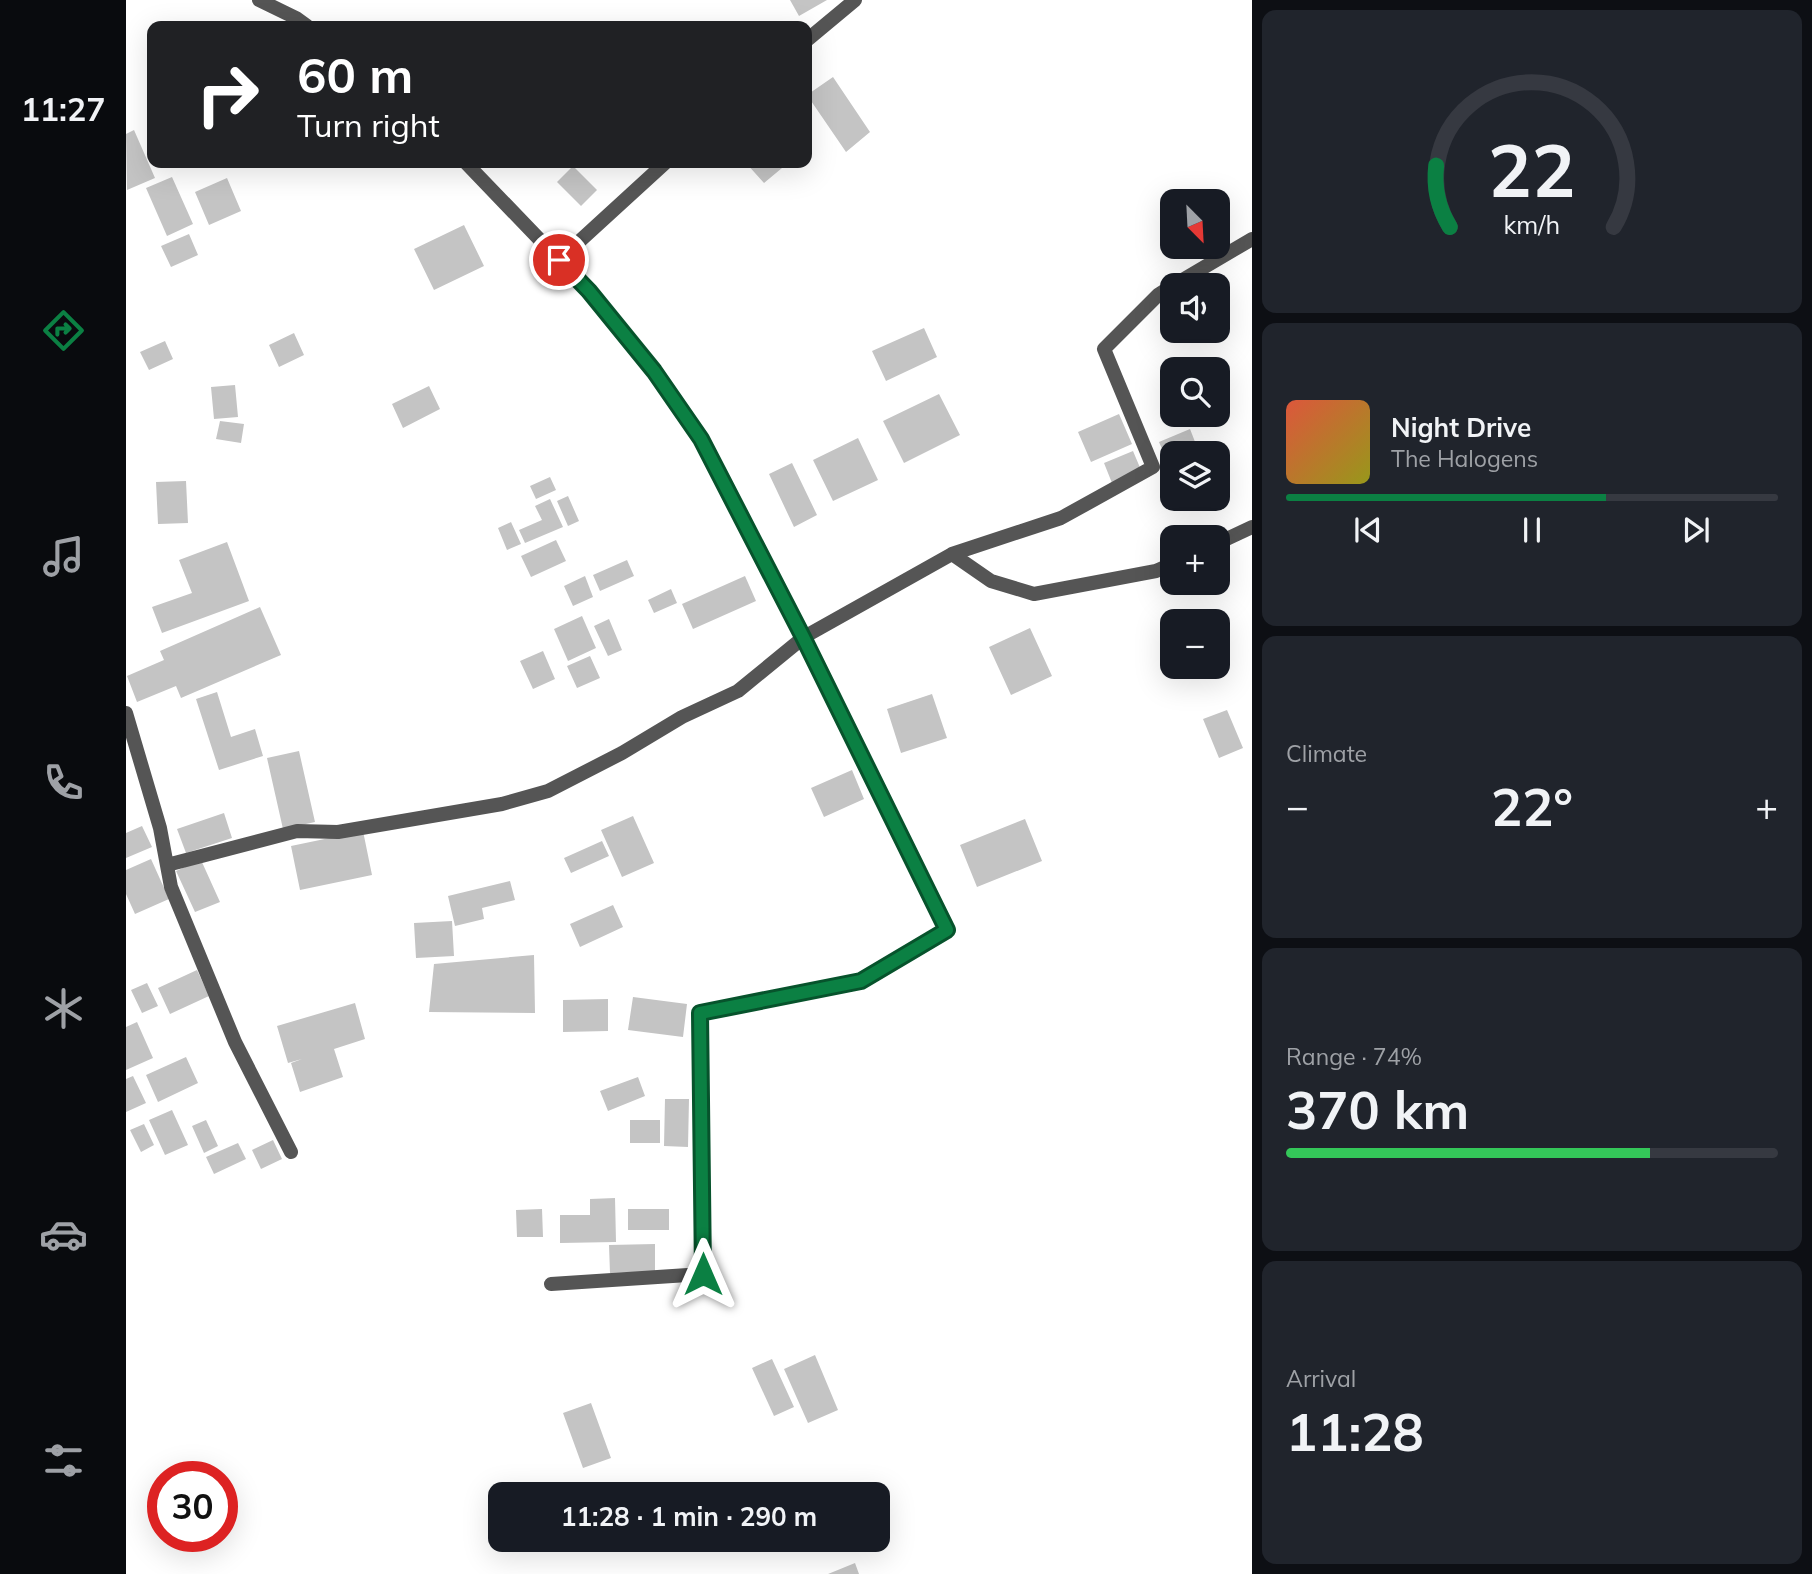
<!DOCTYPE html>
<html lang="en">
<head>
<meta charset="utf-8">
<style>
  :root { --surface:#171b24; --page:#20242c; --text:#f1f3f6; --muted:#9ea1a6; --line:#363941; --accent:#0b8043 }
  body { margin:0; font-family:Mulish,sans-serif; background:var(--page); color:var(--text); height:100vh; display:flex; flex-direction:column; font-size:26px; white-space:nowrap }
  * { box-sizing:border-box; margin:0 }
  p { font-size:23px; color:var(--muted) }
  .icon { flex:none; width:38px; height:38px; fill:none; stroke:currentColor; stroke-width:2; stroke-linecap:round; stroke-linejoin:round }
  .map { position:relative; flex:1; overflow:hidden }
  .side { display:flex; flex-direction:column; gap:10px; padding:10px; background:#0d0f14; width:560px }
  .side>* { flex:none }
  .banner { position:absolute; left:21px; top:21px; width:665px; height:147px; border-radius:14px; box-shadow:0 7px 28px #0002; background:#202124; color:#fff; overflow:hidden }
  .needle { width:46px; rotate:156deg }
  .controls { position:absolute; left:1034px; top:189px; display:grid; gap:14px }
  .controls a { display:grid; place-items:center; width:70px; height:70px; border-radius:14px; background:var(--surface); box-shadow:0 7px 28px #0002; font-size:35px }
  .speed { position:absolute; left:21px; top:1461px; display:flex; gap:14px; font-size:35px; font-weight:700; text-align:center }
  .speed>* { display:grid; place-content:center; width:91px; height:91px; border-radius:50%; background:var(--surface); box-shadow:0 7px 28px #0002; line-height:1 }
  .speed .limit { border:10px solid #d22; background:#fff; color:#111 }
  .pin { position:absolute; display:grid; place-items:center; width:60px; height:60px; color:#fff; margin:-30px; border:4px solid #fff; border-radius:50%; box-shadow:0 2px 7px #0007 }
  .me { position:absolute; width:77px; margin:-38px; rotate:0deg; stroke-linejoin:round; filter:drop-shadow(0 0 5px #0008) }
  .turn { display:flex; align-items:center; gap:24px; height:147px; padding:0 35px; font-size:32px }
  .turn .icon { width:91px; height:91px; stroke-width:2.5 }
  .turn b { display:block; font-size:49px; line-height:60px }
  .big { font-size:52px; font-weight:700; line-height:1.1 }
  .side .card { flex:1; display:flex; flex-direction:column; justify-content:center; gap:10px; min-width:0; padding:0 24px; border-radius:14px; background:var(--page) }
  .side .dial { align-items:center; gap:0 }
  .dial svg { height:182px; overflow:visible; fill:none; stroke:var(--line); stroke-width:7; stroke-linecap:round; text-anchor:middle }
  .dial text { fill:var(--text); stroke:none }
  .song { display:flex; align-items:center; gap:21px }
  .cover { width:84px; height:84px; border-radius:10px; background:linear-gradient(135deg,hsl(10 70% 55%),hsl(60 70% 35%)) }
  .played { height:7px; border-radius:4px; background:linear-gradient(90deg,var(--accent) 65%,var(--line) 65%) }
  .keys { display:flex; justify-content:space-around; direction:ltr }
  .heat { display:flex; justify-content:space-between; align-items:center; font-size:38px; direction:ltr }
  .charge { height:10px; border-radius:5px; background:linear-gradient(90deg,#34c759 74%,var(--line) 0) }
  .trip { position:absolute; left:362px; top:1482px; width:402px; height:70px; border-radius:14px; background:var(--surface); box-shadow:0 7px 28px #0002; font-weight:700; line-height:70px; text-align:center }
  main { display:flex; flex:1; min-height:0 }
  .menu { display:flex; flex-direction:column; width:126px; justify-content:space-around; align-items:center; background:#090b0e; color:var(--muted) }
  .menu .icon { width:49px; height:49px }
  .menu .active { color:var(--accent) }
  .menu b { font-size:32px; color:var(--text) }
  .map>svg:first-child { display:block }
  .building { fill:#c4c4c4 }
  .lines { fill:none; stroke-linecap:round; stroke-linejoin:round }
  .minor { stroke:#555; stroke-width:14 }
  .route-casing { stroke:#07532c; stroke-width:18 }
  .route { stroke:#0b8043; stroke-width:12 }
</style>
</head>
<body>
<main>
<nav class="menu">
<b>11:27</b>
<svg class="icon active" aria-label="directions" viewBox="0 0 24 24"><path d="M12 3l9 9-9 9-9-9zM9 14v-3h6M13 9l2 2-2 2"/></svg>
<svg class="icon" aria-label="music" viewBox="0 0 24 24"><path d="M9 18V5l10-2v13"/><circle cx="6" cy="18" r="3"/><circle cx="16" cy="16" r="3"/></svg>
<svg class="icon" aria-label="phone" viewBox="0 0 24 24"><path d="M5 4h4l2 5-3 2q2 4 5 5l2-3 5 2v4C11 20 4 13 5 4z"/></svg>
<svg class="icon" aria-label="climate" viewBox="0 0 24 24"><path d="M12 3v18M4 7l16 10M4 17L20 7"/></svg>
<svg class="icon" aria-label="car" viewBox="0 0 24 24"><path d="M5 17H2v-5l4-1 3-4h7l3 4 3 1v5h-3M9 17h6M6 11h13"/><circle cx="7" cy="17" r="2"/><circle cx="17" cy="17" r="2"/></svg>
<svg class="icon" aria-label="filters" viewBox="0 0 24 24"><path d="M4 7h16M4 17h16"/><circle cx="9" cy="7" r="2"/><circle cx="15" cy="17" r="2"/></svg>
</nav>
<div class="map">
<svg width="1126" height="1574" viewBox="0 0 1126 1574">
  <rect width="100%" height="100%" fill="#fff"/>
  <!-- building -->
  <path class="building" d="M664 0H701L673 16Z
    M707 77 744 132 720 152 681 95Z
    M8 130 29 178 1 190 0 134Z
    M620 163H652L656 168 638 183Z
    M447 166 471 190 455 206 431 182Z
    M46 177 67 224 41 236 20 188Z
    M101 178 115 211 83 225 69 192Z
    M338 225 358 266 308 290 288 249Z
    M63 234 72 255 45 267 35 246Z
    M798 328 811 357 760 381 746 351Z
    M168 333 178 355 153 367 143 345Z
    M39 341 47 359 23 370 14 352Z
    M109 385 112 417 88 419 85 387Z
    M303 386 314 409 277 428 266 404Z
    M813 394 834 435 778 463 757 421Z
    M993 414 1006 444 965 462 952 432Z
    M94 421 118 424 115 443 90 439Z
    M1064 429 1073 452 1046 453V463L1043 465 1033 442Z
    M732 438 752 480 707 501 687 460Z
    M1007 451 1015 470 986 483 978 463Z
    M666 463 691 515 668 527 643 474Z
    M424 477 430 490 410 499 404 486Z
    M60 481 62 523 32 524 30 482Z
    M442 496 453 521 442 526 431 501Z
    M424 499 437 527 399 543 393 530 416 520 409 506Z
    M385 522 395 544 381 550 372 528Z
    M430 540 440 561 405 577 395 556Z
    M101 542 123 601 36 633 26 607 66 593 53 560Z
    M501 560 508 576 474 591 467 575Z
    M459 576 467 597 447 606 438 586Z
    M619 576 630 601 567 629 556 604Z
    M545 589 551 603 528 613 522 600Z
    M134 607 155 655 55 698 50 686 11 702 1 676 38 660 34 651Z
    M456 616 470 648 442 661 428 629Z
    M483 619 496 650 482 656 468 626Z
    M904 628 926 676 885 695 863 647Z
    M417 651 429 679 407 689 394 661Z
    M464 656 474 678 451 688 441 666Z
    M91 692 105 737 129 729 137 756 93 770 70 699Z
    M806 694 821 738 775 753 761 709Z
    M1101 710 1117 748 1093 758 1077 719Z
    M173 751 189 822 157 829 141 758Z
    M726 770 738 799 698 817 685 788Z
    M98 813 106 838 60 853 51 829Z
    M507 816 528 863 496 877 475 830Z
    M899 819 916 861 851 887 834 845Z
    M16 826 26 847 0 858V833Z
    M237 831 246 875 174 890 165 846Z
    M476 841 483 856 445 873 438 858Z
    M25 859 43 899 9 914 0 894V870Z
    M75 860 94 902 69 912 50 871Z
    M384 881 389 900 356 908 358 919 329 926 322 896Z
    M487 905 497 927 454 947 444 924Z
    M326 921 328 956 290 958 288 923Z
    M408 955 409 1013 303 1012 308 964Z
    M71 970 83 996 44 1014 32 988Z
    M21 983 32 1006 16 1013 5 990Z
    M507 997 561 1004 557 1037 502 1030Z
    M482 999V1031L437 1032V1000Z
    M229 1003 239 1039 208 1049 217 1077 174 1092 165 1063 176 1059 162 1063 151 1026Z
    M11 1022 27 1058 0 1070V1027Z
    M60 1057 72 1083 32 1102 20 1075Z
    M7 1076 20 1103 0 1112V1079Z
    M512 1077 519 1096 482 1111 474 1091Z
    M539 1099H563L562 1147 538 1146Z
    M46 1110 62 1145 39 1155 23 1120Z
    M80 1120 92 1146 78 1153 66 1126Z
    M504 1120H534V1143H504Z
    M18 1124 28 1145 15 1152 4 1130Z
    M147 1140 156 1159 135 1169 126 1150Z
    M112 1143 120 1159 88 1174 80 1157Z
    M489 1198 490 1242 434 1243V1215H464V1199Z
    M416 1209 417 1237H391L390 1210Z
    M502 1209H543V1230H502Z
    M529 1244V1272L484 1273 483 1245Z
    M689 1355 712 1410 682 1423 658 1369Z
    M646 1359 668 1407 648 1416 626 1368Z
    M465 1403 485 1458 457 1468 437 1413Z
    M729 1563 733 1574H702Z"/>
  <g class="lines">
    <!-- minor -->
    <path class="minor" d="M133 0 170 18 181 26
      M681 40 729 0
      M433 260 539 163
      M1048 285 1126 239
      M1092 543 1126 527
      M826 554 865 581 908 594 1030 571 1046 564
      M0 713 34 828 45 887 109 1042 165 1152
      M41 865 171 831 212 832 376 804 422 791 496 753 556 717 612 691 678 637 575 439 528 371 463 291 340 163
      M425 1284 577 1274 574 1013 735 981 821 930 678 637 826 554 935 518 1027 467 978 349 1032 295 1046 286"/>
  </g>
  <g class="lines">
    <!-- route casing -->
    <g class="route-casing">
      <path id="route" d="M433 260 463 291 528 371 575 439 677 637 821 930 735 981 574 1013 577 1274"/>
    </g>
    <!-- route -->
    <use href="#route" class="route"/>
  </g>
</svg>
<div class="controls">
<a><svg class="needle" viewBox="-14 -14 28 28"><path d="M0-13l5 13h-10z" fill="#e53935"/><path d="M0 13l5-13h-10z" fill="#9ea1a6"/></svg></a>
<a><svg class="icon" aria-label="sound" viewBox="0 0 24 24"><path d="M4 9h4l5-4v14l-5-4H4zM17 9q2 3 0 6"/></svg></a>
<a><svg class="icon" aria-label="search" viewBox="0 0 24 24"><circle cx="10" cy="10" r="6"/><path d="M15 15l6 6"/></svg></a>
<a><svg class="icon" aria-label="layers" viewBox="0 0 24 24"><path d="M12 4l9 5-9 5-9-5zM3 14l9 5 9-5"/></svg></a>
<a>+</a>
<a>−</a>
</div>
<div class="speed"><div class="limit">30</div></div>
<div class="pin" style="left:433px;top:260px;background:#d93025"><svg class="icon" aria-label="arrive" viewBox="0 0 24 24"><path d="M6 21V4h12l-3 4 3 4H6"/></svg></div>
<svg class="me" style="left:577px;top:1274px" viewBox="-20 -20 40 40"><path d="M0-17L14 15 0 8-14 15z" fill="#0b8043" stroke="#fff" stroke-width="4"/></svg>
<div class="trip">11:28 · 1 min · 290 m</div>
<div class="banner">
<div class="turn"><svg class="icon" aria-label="right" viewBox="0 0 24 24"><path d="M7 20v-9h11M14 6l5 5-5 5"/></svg><div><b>60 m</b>Turn right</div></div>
</div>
</div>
<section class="side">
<div class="card dial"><svg viewBox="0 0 100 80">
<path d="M14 69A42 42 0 1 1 86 69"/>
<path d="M14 69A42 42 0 0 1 8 42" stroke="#0b8043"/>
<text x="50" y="56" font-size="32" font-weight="700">22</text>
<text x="50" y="72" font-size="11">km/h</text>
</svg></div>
<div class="card">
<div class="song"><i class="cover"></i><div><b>Night Drive</b><p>The Halogens</p></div></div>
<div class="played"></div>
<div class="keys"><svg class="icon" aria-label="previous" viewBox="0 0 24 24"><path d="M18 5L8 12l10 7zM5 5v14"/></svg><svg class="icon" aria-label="pause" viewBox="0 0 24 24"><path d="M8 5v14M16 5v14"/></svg><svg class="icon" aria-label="next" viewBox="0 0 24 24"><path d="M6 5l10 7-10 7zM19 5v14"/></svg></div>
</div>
<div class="card"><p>Climate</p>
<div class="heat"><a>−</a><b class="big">22°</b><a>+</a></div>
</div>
<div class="card"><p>Range · 74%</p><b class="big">370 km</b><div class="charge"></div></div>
<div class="card"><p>Arrival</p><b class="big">11:28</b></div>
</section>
</main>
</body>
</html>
